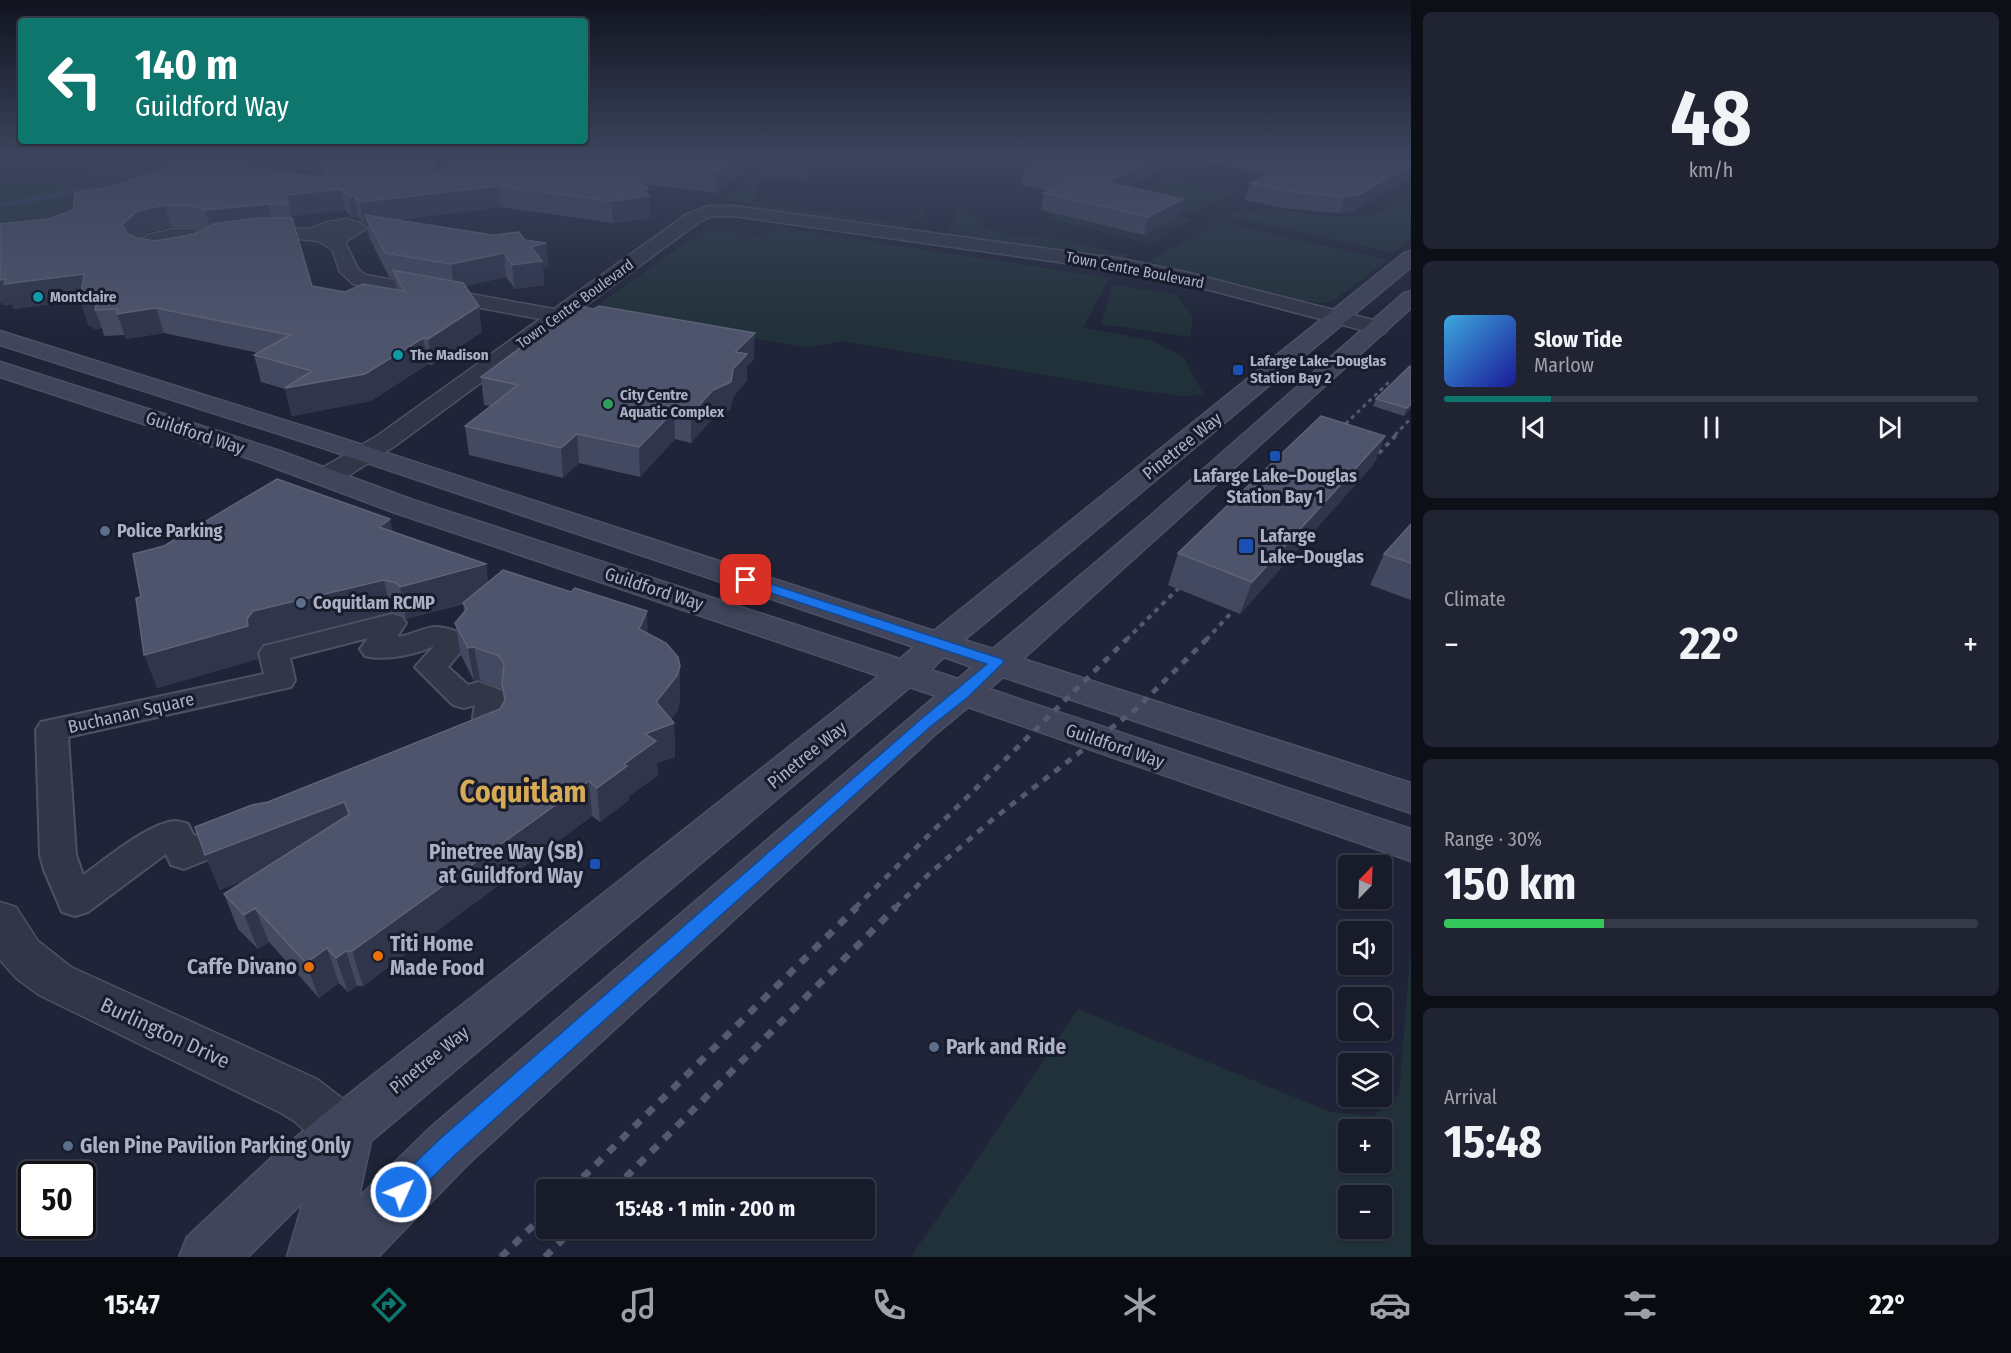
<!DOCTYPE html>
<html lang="en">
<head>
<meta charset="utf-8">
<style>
  :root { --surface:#171b2a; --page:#202432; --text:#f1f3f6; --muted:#9ea1a8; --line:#363947; --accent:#0f766e }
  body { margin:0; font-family:"Fira Sans Condensed",sans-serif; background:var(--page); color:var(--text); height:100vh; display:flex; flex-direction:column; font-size:22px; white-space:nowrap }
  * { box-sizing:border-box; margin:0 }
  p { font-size:20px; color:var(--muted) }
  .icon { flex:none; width:33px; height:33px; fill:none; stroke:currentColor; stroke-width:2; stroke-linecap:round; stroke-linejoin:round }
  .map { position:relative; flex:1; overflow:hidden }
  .drawer { display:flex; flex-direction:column; gap:12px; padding:12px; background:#0d0f17; width:600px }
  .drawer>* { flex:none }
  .banner { position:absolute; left:18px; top:18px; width:570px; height:126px; border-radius:6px; box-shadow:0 2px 4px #0004,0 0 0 2px var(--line); background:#0f766e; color:#fff; overflow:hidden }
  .needle { width:39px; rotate:23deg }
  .tools { position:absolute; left:1338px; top:855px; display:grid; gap:12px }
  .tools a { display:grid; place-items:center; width:54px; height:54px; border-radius:6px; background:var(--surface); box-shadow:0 2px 4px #0004,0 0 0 2px var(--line); font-size:30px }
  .speed { position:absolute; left:18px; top:1161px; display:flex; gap:12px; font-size:30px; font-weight:700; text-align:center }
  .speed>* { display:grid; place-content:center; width:78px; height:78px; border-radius:50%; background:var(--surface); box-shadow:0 2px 4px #0004,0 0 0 2px var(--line); line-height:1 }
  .speed .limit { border:3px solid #111; border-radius:9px; background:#fff; color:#111 }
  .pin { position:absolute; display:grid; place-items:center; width:51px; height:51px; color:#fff; margin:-26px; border-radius:12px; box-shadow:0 3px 9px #0006 }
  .me { position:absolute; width:66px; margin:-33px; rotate:46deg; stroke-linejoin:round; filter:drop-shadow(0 0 4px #0008) }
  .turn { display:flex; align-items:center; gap:21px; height:126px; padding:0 18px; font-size:27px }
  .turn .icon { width:78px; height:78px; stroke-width:2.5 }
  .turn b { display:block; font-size:42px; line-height:51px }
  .big { font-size:45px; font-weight:700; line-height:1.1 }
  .drawer .card { flex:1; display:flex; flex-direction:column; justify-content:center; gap:9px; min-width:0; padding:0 21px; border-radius:9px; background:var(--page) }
  .drawer .dial { align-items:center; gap:0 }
  .dial b { font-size:78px; line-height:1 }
  .song { display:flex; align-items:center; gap:18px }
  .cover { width:72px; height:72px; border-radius:9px; background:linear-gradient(135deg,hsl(200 70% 55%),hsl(240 70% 35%)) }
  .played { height:6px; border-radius:3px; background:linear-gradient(90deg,var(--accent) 20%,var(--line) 20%) }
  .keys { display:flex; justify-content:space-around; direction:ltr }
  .heat { display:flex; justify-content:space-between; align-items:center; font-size:33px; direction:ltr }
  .charge { height:9px; border-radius:4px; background:linear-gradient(90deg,#34c759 30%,var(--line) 0) }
  .trip { position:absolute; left:536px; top:1179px; width:339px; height:60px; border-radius:6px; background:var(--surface); box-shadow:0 2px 4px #0004,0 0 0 2px var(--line); font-weight:700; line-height:60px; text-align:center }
  .dock { display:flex; height:96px; justify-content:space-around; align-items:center; background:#090b11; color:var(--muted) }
  .dock .icon { width:42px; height:42px }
  .dock .selected { color:var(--accent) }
  .dock b { font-size:27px; color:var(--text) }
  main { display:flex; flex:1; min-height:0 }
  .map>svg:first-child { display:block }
  .green { fill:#213139; fill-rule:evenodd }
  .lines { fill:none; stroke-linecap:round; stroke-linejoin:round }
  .stream { stroke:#30395e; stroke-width:4.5 }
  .pedestrian-casing { stroke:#4d5163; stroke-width:4 }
  .minor-casing { stroke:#4d5163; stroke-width:3 }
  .secondary-casing { stroke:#4d5163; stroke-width:3 }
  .pedestrian { fill:#323748; fill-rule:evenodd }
  .minor { fill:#323748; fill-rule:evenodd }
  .secondary { fill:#40455b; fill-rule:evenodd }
  .rail-far3 { stroke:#545970; stroke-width:3; stroke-dasharray:4 4; stroke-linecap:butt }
  .rail-far2 { stroke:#545970; stroke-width:4; stroke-dasharray:5 5; stroke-linecap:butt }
  .rail-far1 { stroke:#545970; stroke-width:5; stroke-dasharray:7 7; stroke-linecap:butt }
  .rail { stroke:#545970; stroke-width:7; stroke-dasharray:9 9; stroke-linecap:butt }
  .wall { fill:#434960; fill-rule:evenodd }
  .shaded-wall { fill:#30354b }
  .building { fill:#4e546b; stroke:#5d6379; stroke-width:1.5 }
  .route { fill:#1a73e8; stroke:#114b97; stroke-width:1.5 }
  .culture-dot { fill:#0f9aa8; stroke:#181c2d; stroke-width:2 }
  .transit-dot { fill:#1a4fb4; stroke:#181c2d; stroke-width:2 }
  .leisure-dot { fill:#2e9e5b; stroke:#181c2d; stroke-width:2 }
  .service-dot { fill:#5c6f8a; stroke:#181c2d; stroke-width:2 }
  .food-dot { fill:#e8710a; stroke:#181c2d; stroke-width:2 }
  .labels { text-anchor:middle; stroke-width:6; stroke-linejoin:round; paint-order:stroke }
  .far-street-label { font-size:15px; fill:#acb1c5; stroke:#181c2d }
  .far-poi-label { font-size:15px; font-weight:bold; fill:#acb1c5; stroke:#181c2d; text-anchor:start }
  .street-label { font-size:18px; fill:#acb1c5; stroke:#181c2d }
  .poi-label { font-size:18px; font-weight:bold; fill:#acb1c5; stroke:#181c2d; text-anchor:start }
  .near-poi-label { font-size:21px; font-weight:bold; fill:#acb1c5; stroke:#181c2d; text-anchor:start }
  .near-street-label { font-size:21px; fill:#acb1c5; stroke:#181c2d }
  .town-label { font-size:30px; font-weight:bold; fill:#d7aa55; stroke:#181c2d }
</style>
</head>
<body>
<main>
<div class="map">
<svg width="1411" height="1257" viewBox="0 0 1411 1257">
  <rect width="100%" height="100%" fill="#1f2438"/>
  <!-- green -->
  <path class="green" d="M183 157H494L442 173 0 244V174L142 166Z
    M775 157H903L894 162 855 157 838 175 810 174 808 179 760 178 753 202 910 224 922 209H926V214L903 229 749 207 751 204 724 200Z
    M1168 178 1207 186 1210 185 1237 190 1196 213 1161 206 1142 191Z
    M1411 194V239L1393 253 1228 216 1241 209 1265 215 1275 209 1341 218 1372 216Z
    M958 208C990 234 1014 242 1054 232L1050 236 1131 256 1116 258 955 236 946 232 957 217 952 209Z
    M1041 210 1144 235 1179 216 1192 219 1152 244 1058 221Z
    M1218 221 1388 260 1334 300 1322 303 1295 300 1148 262Z
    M778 227 1109 278 1083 328 1152 340 1184 358 1204 395 1181 396 1128 389 843 341 807 348 607 312 601 303 705 229 760 235Z
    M1113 285 1175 294 1193 317 1190 337 1101 324Z
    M1411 946V1257H911L1078 1009 1331 1112 1374 1116 1399 1094ZM1348 1130H1382V1162H1348ZM1348 1196H1382V1228H1348Z"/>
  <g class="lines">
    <!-- stream -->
    <path class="stream" d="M220 166 266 161 313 168 337 166
      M0 205 112 185 150 175"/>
    <!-- pedestrian casing -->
    <g class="pedestrian-casing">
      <path id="pedestrian" d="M392 614 402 617 406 623 397 637C424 633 426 621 455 631 462 633 466 634 470 641L448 667 468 685 479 682 503 691 507 698 505 717 508 734 503 742 279 834 264 837 184 869 171 865 166 854 88 912 75 916 62 912 44 870 40 855 36 730 41 722 264 674 259 653 264 646ZM368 638 360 649 365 656C384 661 415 655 434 646L415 667 453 705 464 708 475 705 473 717 475 728 269 810 254 813 194 836 188 824C185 823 179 821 175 821 148 823 105 860 83 875L76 855 68 737 291 687 295 680 290 658Z"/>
    </g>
    <!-- minor casing -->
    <g class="minor-casing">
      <path id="minor" d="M709 206H734L1122 259 1185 272 1385 323 1388 328 1385 333 1377 334 1183 283 1122 271 734 216H712L699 222 395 446 337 483 327 485 317 483 313 477 317 471 377 436 540 319 353 284 340 272 332 249 318 241 290 238 208 245 193 240H174L150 248 174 252 176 256 174 260C160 263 147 261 134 255L131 247 147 235 174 229H194L211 234 273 228 310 229 328 222 346 219 358 222 367 228 345 242 358 269 366 275 554 309 687 214Z
        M0 902 16 907 38 941 71 967 317 1079 361 1113 369 1131 361 1149 343 1156 325 1149 294 1121 281 1113 39 995 16 978 0 960Z"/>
    </g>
    <!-- secondary casing -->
    <g class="secondary-casing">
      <path id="secondary" d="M1411 251V267L964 640 993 649 1132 532 1404 293 1411 291V308L1023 659 1411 783V813L1003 677 989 689 1411 829V861L968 707 938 732 468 1164 378 1257H287L303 1202 248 1257H179L187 1237 270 1159 325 1113 879 676 393 512 262 463 0 377V362L280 451 413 500 900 659 914 647 323 448 0 345V331L341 438 934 631 1404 253ZM944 657 972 667 958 679 931 670ZM910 687 936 696 430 1128 359 1197 371 1141Z"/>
    </g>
    <!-- pedestrian -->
    <use href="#pedestrian" class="pedestrian"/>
    <!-- minor -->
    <use href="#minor" class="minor"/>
    <!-- secondary -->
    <use href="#secondary" class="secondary"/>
    <!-- rail-far3 -->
    <path class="rail-far3" d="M1334 435 1391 380
      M1395 435 1411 418"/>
    <!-- rail-far2 -->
    <path class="rail-far2" d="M1333 436 1335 434
      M1365 468 1397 434
      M1126 640 1190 577
      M1206 640 1243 600"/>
    <!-- rail-far1 -->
    <path class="rail-far1" d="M855 908 1127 639
      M895 908 929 874 993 819 1136 709 1207 639"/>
    <!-- rail -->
    <path class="rail" d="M570 1190 857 907
      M613 1190 896 907
      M501 1257 546 1213
      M545 1257 574 1228"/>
  </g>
  <!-- wall -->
  <path class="wall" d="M470 157H764L716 193 644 184 648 188 650 218 613 223 501 207 396 220 546 243 548 266 543 268 544 285 515 289 506 277 465 286 482 332 432 365 428 364 371 401 292 416 285 389 261 382 254 355 258 353 164 333 126 339 125 335 104 336 102 328 94 329 93 326H89L80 300 14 309 12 304 3 305 2 303H0V224L48 219 325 178 436 173ZM345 210 352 218 358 217 364 224 367 223 369 237 389 277 395 278 397 290 345 292 312 286 291 216ZM172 227H193L203 229 194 234 156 241 138 238 144 233Z
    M1055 157H1400V159L1411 161V175L1410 177 1352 212 1339 213 1282 208 1245 200 1250 183 1267 174 1189 158 1126 187 1179 216 1144 235 1041 210 1044 193 1049 191 1022 185 1024 169Z
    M754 359 747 366V381L733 397 730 410 713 418 691 443 675 439 640 477 579 463 563 478 469 455 465 426 491 406 484 405 481 377Z
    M1411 366V408L1404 416 1373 406 1376 399Z
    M1385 436 1373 465 1240 614 1168 585 1178 553Z
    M390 519 392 532 486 564 488 582 648 633 680 666V699L678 710 671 719 674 723 675 757 657 763 658 775 629 796V800L600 822 592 816 363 986H357L348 992 339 983 319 998 269 942 258 949 238 929 224 894 250 878 220 890 205 855 268 802 500 709 505 701 503 689 480 680 474 681 461 655 455 623 464 611 463 604 406 619 403 615 391 612 263 644 257 652 258 659 157 688Z
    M1411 524V600L1370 585 1384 554Z"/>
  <!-- shaded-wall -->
  <path class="shaded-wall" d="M738 157H764L716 193 717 172Z
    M1161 157H1189V158L1101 198 1105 182Z
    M434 158 437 179 498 186 501 207 369 223 365 215 367 223 364 224 360 202 435 174Z
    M1411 165 1410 177 1352 212 1339 213 1345 197Z
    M648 188 650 218 613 223 611 201 640 189Z
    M341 189 345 210 291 216 286 195Z
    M348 196H354L358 217 352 218Z
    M1183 199 1179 216 1144 235 1148 217Z
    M268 204 273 226 211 232 205 210Z
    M165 205 172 227 144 233 129 248 122 225 137 211Z
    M546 243 548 266 543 268 544 285 515 289 512 265 531 247Z
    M504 253 506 277 454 289 451 264Z
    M84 274 93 299 14 309 12 304 3 305 2 303H0V280Z
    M85 300 97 302 95 310 102 328 94 329 93 326H89L80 301Z
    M479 306 482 332 432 365 428 339Z
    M156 308 164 333 126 339 117 314Z
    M755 333 754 359 747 366V381L733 397 730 410 713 418 691 443V414L733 369 735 352Z
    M423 338 428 364 371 401 292 416 285 388Z
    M1411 404V408L1404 416 1407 408Z
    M674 411 675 439 640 477 639 447Z
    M577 434 579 463 563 478 561 448Z
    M1385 436 1373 465 1240 614 1252 582Z
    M390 519 396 550 379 527Z
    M486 564 490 596 406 619 400 587Z
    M384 580 391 612 263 644 257 652 258 659 157 688 144 655 247 619 253 611Z
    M647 611 648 643 639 629Z
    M474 647 480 680 474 681 468 648Z
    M680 666V699L678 710 665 726 674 723 675 757 657 763 658 775 629 796V800L600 822 597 788 645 734 656 702Z
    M589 781 592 816 363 986 352 951Z
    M344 802 354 837 220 890 205 855Z
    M255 908 269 942 258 949 244 915Z
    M327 948 339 983 319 998 306 963Z
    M346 951 357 986 348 992 336 958Z"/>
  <!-- building -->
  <path class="building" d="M325 157 434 158 435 174 470 157H738L717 172 617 160 648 188 640 189 649 196 611 201 498 186 360 202 354 196H348L341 189 286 195 288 204H268L205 210 187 205H165L137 211 122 225 128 234 137 238 156 241 194 234 214 224 256 218H292L312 286 345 292 363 284 404 291 393 270 463 283 479 306 428 339 423 338 365 374 285 388 312 371 254 355 290 335 156 308 117 314V309L95 310 97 302 85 304V300L80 301 84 274 4 284 6 279 0 280V224L48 219 73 210 75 193 112 187 191 159 325 178Z
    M1055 157H1161L1105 182 1183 199 1148 217 1044 193 1073 180 1024 169Z
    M1263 157H1394L1411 161V165L1358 195 1345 197 1287 191 1250 183 1291 163Z
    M365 215 493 235 519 232 525 240 546 243 531 247 542 261 512 265 504 253 451 264 385 253Z
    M577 306 594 309 599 306 755 333 735 352 747 354 733 369 731 382 713 390 691 414 674 411 639 447 577 434 561 448 465 426 518 385 481 377Z
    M1410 366H1411V404L1407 408 1376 399Z
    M1321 416 1385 436 1252 582 1178 553Z
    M277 479 390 519 379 527 486 564 400 587 396 583 384 580 253 611 247 619 248 626 144 655 136 598 141 597 133 554 164 546Z
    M1411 524V563L1384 554Z
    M503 570 571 592 575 588 647 611 639 629 666 643 678 657 680 666 677 676 656 702 674 723 645 734 656 741 624 764 627 766 597 788 589 781 352 951H346L336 958 327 948 306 963 255 908 244 915 224 894 350 814 344 802 205 855 195 827 252 805 268 802 500 709 505 700 502 683 504 664 499 656 474 647 468 648 455 623 467 609 463 603Z"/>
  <!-- sky -->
  <linearGradient id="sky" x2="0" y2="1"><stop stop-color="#11141f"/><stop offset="0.47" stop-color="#3c455e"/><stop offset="1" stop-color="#3c455e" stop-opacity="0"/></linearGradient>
  <rect width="1411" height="333" fill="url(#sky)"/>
  <!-- route -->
  <path class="route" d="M746 576 1002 659 1004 662 967 698 930 727 457 1153 409 1200 401 1204 393 1200 390 1192 393 1184 441 1138 920 720 987 664 741 583 740 580Z"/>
  <!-- markers -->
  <g class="culture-dot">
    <circle cx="38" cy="297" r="6"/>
    <circle cx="398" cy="355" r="6"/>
  </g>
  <g class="transit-dot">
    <rect x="1232" y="364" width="12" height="12" rx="3"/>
    <rect x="1269" y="450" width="12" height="12" rx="3"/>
    <rect x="1238" y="538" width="16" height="16" rx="3"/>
    <rect x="589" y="858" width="12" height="12" rx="3"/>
  </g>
  <circle class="leisure-dot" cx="608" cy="404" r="6"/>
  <g class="service-dot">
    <circle cx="105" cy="531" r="6"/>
    <circle cx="301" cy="603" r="6"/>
    <circle cx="934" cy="1047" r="6"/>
    <circle cx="68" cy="1146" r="6"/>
  </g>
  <g class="food-dot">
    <circle cx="378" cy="956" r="6"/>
    <circle cx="309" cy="967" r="6"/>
  </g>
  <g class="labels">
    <!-- far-street labels -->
    <g class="far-street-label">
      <text transform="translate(1135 270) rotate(11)" y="5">Town Centre Boulevard</text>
      <text transform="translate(575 304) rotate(-36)" y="5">Town Centre Boulevard</text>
    </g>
    <!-- far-poi labels -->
    <g class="far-poi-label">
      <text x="50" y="302">Montclaire</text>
      <text x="410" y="360">The Madison</text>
      <text x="1250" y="366">Lafarge Lake–Douglas<tspan x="1250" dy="17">Station Bay 2</tspan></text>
      <text x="620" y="400">City Centre<tspan x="620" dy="17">Aquatic Complex</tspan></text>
    </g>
    <!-- street labels -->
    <g class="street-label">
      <text transform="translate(195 433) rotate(18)" y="6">Guildford Way</text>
      <text transform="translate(1182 446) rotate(-39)" y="6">Pinetree Way</text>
      <text transform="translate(654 589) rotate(18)" y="6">Guildford Way</text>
      <text transform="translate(131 713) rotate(-13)" y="6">Buchanan Square</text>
      <text transform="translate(1115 746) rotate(19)" y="6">Guildford Way</text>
      <text transform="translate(807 755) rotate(-39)" y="6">Pinetree Way</text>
      <text transform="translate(429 1060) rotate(-39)" y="6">Pinetree Way</text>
    </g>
    <!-- poi labels -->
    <g class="poi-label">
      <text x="1275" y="482" text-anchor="middle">Lafarge Lake–Douglas<tspan x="1275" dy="21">Station Bay 1</tspan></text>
      <text x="117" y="537">Police Parking</text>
      <text x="1260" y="542">Lafarge<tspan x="1260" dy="21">Lake–Douglas</tspan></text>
      <text x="313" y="609">Coquitlam RCMP</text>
    </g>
    <!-- near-poi labels -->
    <g class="near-poi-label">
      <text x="583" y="859" text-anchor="end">Pinetree Way (SB)<tspan x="583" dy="24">at Guildford Way</tspan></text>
      <text x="390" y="951">Titi Home<tspan x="390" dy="24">Made Food</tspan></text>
      <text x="297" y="974" text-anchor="end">Caffe Divano</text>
      <text x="946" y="1054">Park and Ride</text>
      <text x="80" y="1153">Glen Pine Pavilion Parking Only</text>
    </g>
    <!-- near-street labels -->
    <g class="near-street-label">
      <text transform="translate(165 1033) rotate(25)" y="7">Burlington Drive</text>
    </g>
    <!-- town labels -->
    <g class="town-label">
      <text x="523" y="802">Coquitlam</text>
    </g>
  </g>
</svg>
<div class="tools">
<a><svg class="needle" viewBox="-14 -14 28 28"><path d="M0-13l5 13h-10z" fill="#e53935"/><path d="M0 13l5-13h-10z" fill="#9ea1a8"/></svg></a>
<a><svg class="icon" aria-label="sound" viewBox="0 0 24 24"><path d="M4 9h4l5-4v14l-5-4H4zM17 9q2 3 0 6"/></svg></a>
<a><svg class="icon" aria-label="search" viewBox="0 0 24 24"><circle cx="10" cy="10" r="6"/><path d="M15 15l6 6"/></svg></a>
<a><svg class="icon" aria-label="layers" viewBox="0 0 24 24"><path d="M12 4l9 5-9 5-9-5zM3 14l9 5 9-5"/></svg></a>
<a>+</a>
<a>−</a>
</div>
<div class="speed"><div class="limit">50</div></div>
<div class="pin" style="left:746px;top:580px;background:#d93025"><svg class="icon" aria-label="arrive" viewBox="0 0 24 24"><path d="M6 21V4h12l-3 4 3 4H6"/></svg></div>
<svg class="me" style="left:401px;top:1192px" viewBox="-20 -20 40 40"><circle r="17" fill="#1a73e8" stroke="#fff" stroke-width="3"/><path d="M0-11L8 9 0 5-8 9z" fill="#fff"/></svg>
<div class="trip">15:48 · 1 min · 200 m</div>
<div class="banner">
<div class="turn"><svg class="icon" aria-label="left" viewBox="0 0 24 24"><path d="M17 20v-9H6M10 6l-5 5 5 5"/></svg><div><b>140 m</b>Guildford Way</div></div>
</div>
</div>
<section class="drawer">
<div class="card dial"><b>48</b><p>km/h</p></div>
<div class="card">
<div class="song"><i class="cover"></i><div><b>Slow Tide</b><p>Marlow</p></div></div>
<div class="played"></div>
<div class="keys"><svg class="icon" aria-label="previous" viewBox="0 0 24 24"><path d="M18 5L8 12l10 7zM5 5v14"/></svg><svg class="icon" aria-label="pause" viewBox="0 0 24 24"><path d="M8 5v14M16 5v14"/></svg><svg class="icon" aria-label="next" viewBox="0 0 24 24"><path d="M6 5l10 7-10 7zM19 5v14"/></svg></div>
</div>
<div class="card"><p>Climate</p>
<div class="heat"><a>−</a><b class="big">22°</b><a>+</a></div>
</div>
<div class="card"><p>Range · 30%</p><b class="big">150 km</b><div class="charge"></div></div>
<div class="card"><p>Arrival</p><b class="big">15:48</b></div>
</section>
</main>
<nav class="dock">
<b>15:47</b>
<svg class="icon selected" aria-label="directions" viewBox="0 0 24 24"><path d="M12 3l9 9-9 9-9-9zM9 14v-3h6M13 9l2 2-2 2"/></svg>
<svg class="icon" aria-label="music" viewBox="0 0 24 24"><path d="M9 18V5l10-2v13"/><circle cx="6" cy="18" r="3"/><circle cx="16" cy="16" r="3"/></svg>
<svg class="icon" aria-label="phone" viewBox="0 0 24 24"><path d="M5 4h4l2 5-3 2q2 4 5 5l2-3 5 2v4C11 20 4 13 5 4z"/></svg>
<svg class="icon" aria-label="climate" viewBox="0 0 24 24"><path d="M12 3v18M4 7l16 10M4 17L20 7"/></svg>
<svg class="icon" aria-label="car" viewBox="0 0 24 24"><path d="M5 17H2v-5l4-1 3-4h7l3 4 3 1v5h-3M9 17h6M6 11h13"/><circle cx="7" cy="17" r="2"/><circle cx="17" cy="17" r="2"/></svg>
<svg class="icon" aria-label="filters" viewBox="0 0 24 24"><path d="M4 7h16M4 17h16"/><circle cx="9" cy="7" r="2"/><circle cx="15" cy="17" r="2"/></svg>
<b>22°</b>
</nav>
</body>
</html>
